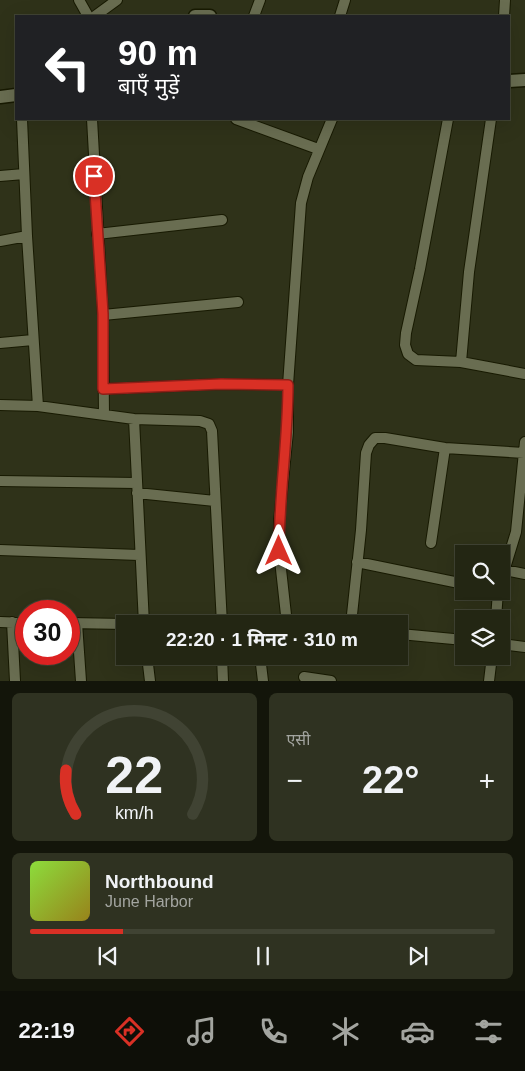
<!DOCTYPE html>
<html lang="hi">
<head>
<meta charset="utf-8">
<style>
  :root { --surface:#232613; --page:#2f3221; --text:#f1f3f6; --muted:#a3a5a0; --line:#404333; --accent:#d93025 }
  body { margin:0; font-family:Helvetica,"Noto Sans Devanagari",sans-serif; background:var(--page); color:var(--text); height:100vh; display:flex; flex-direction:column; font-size:19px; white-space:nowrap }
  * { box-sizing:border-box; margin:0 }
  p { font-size:16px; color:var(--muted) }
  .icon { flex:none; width:28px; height:28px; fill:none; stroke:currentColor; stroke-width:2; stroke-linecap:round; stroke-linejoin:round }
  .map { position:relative; height:681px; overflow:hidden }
  .side { display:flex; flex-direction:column; gap:12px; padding:12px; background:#13150a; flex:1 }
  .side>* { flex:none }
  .banner { position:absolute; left:15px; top:15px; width:495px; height:105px; border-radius:0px; box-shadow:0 5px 20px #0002,0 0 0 1px var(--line); background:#202124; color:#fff; overflow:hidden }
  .buttons { position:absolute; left:455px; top:545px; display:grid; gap:10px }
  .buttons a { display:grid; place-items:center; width:55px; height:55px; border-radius:0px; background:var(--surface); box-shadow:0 5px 20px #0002,0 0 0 1px var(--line); font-size:25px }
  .speed { position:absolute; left:15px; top:600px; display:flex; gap:10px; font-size:25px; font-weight:700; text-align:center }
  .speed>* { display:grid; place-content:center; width:65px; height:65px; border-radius:50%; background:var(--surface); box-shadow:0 5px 20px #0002,0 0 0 1px var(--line); line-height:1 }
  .speed .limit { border:8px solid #d22; background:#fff; color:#111 }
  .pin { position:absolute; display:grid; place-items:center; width:42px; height:42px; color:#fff; margin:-21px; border:2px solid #fff; border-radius:50%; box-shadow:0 1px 5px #0007 }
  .me { position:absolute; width:55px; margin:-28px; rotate:0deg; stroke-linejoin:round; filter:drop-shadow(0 0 4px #0008) }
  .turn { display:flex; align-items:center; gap:18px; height:105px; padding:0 20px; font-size:22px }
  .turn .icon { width:65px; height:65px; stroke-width:2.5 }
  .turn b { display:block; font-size:35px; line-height:42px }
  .big { font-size:38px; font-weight:700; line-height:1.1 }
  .side .widget { flex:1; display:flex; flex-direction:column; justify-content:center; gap:8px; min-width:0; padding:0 18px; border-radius:8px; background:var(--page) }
  .side .dial { align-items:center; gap:0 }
  .dial svg { height:130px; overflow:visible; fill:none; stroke:var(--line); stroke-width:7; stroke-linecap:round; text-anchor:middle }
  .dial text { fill:var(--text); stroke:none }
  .song { display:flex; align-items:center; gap:15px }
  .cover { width:60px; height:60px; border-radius:8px; background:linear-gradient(135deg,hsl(90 70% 55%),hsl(50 70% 35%)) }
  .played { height:5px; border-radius:2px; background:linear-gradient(90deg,var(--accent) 20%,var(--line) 20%) }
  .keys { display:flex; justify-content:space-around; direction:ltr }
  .heat { display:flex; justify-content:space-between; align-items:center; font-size:28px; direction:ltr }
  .side .tiles { flex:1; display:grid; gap:12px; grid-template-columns:1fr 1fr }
  .widget:last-child { grid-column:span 2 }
  .trip { position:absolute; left:116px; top:615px; width:292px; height:50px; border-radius:0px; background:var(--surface); box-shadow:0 5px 20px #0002,0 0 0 1px var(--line); font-weight:700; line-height:50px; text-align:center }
  .menu { display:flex; height:80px; justify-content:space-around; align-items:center; background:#0e0f08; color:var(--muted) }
  .menu .icon { width:35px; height:35px }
  .menu .on { color:var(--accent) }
  .menu b { font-size:22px; color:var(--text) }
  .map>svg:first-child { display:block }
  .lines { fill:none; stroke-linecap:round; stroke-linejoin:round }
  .minor-casing { stroke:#181a02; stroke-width:12 }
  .tertiary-casing { stroke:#181a02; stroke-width:15 }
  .minor { stroke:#696d51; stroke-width:10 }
  .tertiary { stroke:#696d51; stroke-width:12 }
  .route-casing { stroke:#8d1f18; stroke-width:12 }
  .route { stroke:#d93025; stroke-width:9 }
</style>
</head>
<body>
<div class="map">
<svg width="525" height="681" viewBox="0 0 525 681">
  <rect width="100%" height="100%" fill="#2f3219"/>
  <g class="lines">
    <!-- minor casing -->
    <g class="minor-casing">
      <path id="minor" d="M79 0 88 16
        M95 16 117 0
        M254 16 260 0
        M340 16 345 0
        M504 16 505 0
        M22 119 27 236 38 406
        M92 119 103 315 104 414
        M236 119 318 149
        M448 119 420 269 406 333 405 345 408 354 416 360 461 362 525 374
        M0 176 24 174
        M97 234 222 220
        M0 241 27 236
        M103 315 238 302
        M0 343 33 340
        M461 362 469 272 491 119
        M103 389 221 384 288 385
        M0 405 38 406 134 419 200 421 209 424 212 431 222 624
        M134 419 144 624
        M0 481 136 483
        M137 493 215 501
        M431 543 445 448
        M0 550 139 555
        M357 562 464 584
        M505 570 525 574
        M501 581 516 532 525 442
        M496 619 498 591
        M0 622 26 623
        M12 622 15 681
        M69 623 125 624
        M77 623 81 681
        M287 624 279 551V521L288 432V385L301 203 308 177 332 119
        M351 624 361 530 366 453 369 445 375 438H385L445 448 524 453
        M400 634 464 640
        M501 644 525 647
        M147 656 150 681
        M222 656 223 681
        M260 656 263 681
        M304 677 331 681
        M489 681 492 656"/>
    </g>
    <!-- tertiary casing -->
    <g class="tertiary-casing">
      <path id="tertiary" d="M195 16H210
        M509 81 525 80
        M0 97 16 95"/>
    </g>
    <!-- minor -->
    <use href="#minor" class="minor"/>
    <!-- tertiary -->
    <use href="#tertiary" class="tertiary"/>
  </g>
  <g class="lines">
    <!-- route casing -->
    <g class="route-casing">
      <path id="route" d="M94 176 103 314V389L221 384 288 385C288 440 279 495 279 551"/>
    </g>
    <!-- route -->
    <use href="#route" class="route"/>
  </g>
</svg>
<div class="buttons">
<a><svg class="icon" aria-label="search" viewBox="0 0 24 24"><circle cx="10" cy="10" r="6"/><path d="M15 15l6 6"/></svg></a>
<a><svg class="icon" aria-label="layers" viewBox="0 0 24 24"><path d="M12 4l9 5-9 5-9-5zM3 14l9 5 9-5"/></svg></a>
</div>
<div class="speed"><div class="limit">30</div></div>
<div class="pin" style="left:94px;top:176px;background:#d93025"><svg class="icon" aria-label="arrive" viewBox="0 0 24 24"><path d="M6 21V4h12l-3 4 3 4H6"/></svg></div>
<svg class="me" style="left:279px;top:551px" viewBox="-20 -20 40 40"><path d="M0-17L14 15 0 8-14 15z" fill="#d93025" stroke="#fff" stroke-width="4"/></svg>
<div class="trip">22:20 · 1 मिनट · 310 m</div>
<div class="banner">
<div class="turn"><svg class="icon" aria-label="left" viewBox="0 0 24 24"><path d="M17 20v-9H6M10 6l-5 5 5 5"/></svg><div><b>90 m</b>बाएँ मुड़ें</div></div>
</div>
</div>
<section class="side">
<div class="tiles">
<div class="widget dial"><svg viewBox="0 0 100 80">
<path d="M14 69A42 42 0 1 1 86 69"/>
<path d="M14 69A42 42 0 0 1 8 42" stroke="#d93025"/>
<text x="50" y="56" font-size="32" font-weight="700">22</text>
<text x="50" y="72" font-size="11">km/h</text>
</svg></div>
<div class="widget"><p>एसी</p>
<div class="heat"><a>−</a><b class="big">22°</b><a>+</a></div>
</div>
<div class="widget">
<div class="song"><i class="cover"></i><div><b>Northbound</b><p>June Harbor</p></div></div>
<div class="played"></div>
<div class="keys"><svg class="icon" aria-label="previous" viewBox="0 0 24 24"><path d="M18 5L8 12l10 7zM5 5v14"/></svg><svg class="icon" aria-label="pause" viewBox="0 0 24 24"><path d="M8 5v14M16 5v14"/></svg><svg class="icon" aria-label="next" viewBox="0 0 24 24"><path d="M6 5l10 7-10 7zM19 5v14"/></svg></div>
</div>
</div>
</section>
<nav class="menu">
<b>22:19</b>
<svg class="icon on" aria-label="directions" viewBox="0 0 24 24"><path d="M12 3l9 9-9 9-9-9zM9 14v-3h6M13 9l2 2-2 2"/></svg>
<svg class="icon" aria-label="music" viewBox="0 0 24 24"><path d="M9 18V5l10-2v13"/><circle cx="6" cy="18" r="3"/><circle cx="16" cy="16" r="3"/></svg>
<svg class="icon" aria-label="phone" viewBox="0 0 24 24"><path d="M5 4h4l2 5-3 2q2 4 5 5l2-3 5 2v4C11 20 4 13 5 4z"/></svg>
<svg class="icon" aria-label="climate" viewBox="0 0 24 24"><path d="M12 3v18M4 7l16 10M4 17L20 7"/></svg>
<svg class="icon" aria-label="car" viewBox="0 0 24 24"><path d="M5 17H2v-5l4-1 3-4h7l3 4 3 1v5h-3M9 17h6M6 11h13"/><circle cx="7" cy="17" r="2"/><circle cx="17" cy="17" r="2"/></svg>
<svg class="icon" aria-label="filters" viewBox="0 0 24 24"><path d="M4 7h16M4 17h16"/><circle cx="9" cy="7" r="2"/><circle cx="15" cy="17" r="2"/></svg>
</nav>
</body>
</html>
